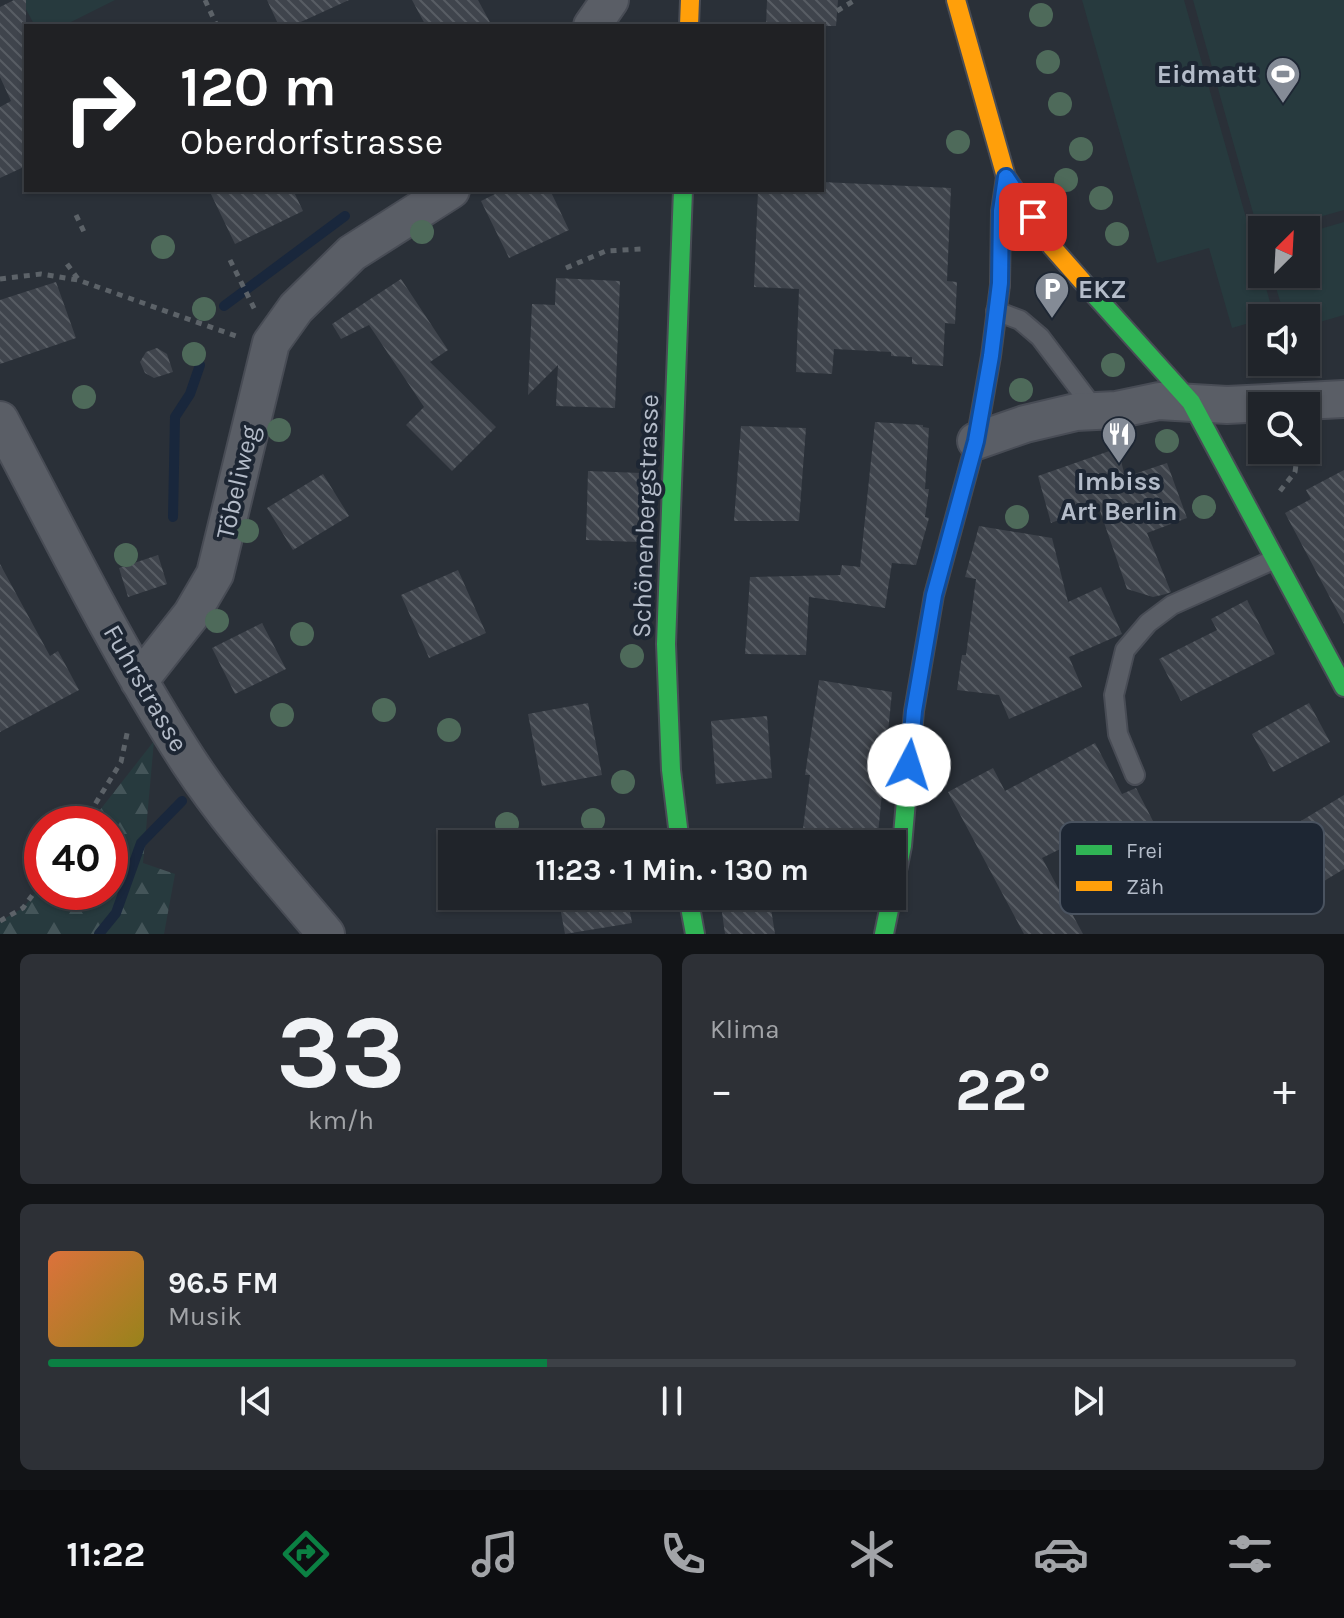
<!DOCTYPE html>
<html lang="de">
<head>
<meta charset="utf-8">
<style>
  :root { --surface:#20242a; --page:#2d3036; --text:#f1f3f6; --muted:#a2a4a8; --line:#3d4147; --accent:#0b8043 }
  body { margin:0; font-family:Karla,sans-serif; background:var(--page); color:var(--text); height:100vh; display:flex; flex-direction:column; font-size:30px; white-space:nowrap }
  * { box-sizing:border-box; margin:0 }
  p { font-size:26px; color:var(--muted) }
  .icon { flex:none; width:44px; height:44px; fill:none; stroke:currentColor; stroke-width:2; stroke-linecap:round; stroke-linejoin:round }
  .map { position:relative; height:934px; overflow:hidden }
  .details { display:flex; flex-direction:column; gap:20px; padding:20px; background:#121417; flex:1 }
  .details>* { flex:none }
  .hud { position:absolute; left:24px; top:24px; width:800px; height:168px; border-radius:0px; box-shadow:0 2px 6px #0004,0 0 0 2px var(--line); background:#202124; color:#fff; overflow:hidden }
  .needle { width:52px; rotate:24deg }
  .controls { position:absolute; left:1248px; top:216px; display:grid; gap:16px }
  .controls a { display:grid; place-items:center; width:72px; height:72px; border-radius:0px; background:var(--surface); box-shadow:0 2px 6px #0004,0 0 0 2px var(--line); font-size:40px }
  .speed { position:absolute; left:24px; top:806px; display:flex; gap:16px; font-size:40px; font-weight:700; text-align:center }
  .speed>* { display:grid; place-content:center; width:104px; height:104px; border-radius:50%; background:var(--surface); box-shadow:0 2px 6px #0004,0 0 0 2px var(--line); line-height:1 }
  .speed .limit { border:12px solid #d22; background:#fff; color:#111 }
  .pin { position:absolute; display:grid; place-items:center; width:68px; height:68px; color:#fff; margin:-34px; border-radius:16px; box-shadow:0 4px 12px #0006 }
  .me { position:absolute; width:88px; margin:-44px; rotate:5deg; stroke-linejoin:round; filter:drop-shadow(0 0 6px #0008) }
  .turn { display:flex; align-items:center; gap:28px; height:168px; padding:0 24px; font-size:36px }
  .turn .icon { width:104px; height:104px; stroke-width:2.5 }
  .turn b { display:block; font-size:56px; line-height:68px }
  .big { font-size:60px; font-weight:700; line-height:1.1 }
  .details .widget { flex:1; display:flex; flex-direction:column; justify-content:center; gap:12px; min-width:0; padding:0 28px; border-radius:12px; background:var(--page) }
  .details .dial { align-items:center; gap:0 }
  .dial b { font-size:104px; line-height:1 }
  .song { display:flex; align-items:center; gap:24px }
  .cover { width:96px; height:96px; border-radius:12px; background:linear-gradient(135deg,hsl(20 70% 55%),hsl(50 70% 35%)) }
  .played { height:8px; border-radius:4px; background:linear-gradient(90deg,var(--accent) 40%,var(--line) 40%) }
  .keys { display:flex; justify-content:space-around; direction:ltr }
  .heat { display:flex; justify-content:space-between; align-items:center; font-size:44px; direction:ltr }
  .details .tiles { flex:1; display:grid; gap:20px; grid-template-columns:1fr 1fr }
  .widget:last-child { grid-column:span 2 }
  .trip { position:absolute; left:438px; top:830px; width:468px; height:80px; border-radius:0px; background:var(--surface); box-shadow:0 2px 6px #0004,0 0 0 2px var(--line); font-weight:700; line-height:80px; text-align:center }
  .menu { display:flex; height:128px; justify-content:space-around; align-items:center; background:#0d0e11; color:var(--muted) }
  .menu .icon { width:56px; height:56px }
  .menu .active { color:var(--accent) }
  .menu b { font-size:36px; color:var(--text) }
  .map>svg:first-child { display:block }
  .forest { fill:url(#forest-firs) }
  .garden { fill:#273a3e }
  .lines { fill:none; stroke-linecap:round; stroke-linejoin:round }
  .stream { stroke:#19273c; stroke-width:10 }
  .building { fill:url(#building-back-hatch) }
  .lane-casing { stroke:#484c55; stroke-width:22 }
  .street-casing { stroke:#484c55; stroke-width:40 }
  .fast-casing { stroke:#484c55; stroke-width:22 }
  .slow-casing { stroke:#484c55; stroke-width:22 }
  .path { stroke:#5c6268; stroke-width:5; stroke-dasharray:6 6; stroke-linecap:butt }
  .lane { stroke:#5a5e66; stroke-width:18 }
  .street { stroke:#5a5e66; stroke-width:36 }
  .fast { stroke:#30b455; stroke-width:18 }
  .slow { stroke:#ff9f0a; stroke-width:18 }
  .tree { fill:#4e6a5a }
  .route-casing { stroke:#114b97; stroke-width:20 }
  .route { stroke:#1a73e8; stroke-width:14 }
  .labels { text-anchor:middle; stroke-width:8; stroke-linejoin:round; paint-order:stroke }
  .poi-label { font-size:26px; font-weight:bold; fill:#b4bcc9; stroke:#1d2633; text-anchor:end }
  .street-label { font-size:26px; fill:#b4bcc9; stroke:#1d2633 }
  .key { fill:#1d2633; stroke:#4a5360; stroke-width:2 }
  .key-label { font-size:22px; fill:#b4bcc9 }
</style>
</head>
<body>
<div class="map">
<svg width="1344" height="934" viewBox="0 0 1344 934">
  <defs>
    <pattern id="forest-firs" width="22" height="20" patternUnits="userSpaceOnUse" patternTransform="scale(2)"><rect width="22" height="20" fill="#273a3e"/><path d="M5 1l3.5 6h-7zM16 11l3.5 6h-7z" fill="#445559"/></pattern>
    <pattern id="building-back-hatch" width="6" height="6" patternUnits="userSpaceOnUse" patternTransform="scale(2)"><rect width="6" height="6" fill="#3f444c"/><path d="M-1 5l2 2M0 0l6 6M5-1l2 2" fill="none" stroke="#585d64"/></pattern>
  </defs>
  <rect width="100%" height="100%" fill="#2a3038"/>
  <!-- forest -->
  <path class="forest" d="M154 741 143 863 175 874 164 934H0V921L23 908 42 884V892H110V824H89Z"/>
  <!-- garden -->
  <path class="garden" d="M21 0H115L63 26H35Z
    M1082 0H1184L1274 316 1232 328 1209 248 1157 263Z
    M1193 0H1344V210L1273 230H1262L1259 234Z
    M1344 222V315L1306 326V318H1285L1272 274H1306V233Z"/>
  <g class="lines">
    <!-- stream -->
    <path class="stream" d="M224 306 345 216
      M173 517 175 417 190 394 200 365
      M99 934 116 913 141 843 182 801"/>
  </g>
  <!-- building -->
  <path class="building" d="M14 0H26V166L0 178V107L11 101 0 77V7Z
    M267 0H349L292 26H279Z
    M412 0H478L492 26H426Z
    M767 0H838L836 26H766Z
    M822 182 951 188 947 281 957 282 955 324 945 323 943 366 912 364V357L891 356V352L834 349 832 374 796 372 799 289 754 287 758 190H822Z
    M209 190H293L303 211 235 244Z
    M503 190H550L569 230 509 258 481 201Z
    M556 278 620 281 615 408 556 406 558 365 528 395 532 304 555 305Z
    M401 279 448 350 430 362 496 427 452 471 406 425 424 407 369 325 341 339 332 324Z
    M56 282 76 338 0 364V300Z
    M157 348 167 354 173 372 154 378 145 373 140 362 146 352Z
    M875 422 923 425V427L929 428 925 489H929L925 517 929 518 916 565 892 563 885 608 809 597 806 655 745 654 750 577 840 575 842 565 860 567Z
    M741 426 806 428 799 521H734Z
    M1118 448 1125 477 1167 463 1187 518 1147 533 1171 592 1166 594 1153 597 1127 589 1098 505 1051 523 1038 476Z
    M1344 470V624L1285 513 1311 499 1306 490Z
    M588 471 641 473 638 542 586 540Z
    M323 474 349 516 293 550 267 508Z
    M979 526 1052 538 1068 602 1101 587 1122 634 1069 657 1082 687 1009 719 999 695 957 690 962 655H966L976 579 965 577Z
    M158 555 167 584 128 597 119 568Z
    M0 564 50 656 58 651 79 690 0 732Z
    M458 570 486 633 429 658 401 595Z
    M1247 600 1275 654 1181 701 1159 659 1217 630 1211 619Z
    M262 623 286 669 235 694 212 648Z
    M819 680 892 692 877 844H801L810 775H805Z
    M588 703 602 775 542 786 528 714Z
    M1309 703 1330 742 1273 772 1252 734Z
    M767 716 772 778 716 784 711 721Z
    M1095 743 1122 794 1136 788 1170 854 1124 880 1097 831 1042 858 1083 934H1024L948 792 993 768 1005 791Z
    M1344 795V869L1309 890 1276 836Z
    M558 896H627L632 923 565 934Z
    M734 896H769L775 934H725L720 898Z"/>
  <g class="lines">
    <!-- lane casing -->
    <g class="lane-casing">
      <path id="lane" d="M996 311 1020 320 1040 337 1096 411
        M1135 775 1118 734 1114 695 1125 650 1148 623 1172 605 1273 560"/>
    </g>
    <!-- street casing -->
    <g class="street-casing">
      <path id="street" d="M592 26 610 0
        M0 420C61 535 118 653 189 762 229 823 279 878 326 934
        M976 441 1025 424 1076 412 1116 410 1159 401 1227 405 1344 399
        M139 681 191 615 215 574 271 343 296 308 352 253 451 190"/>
    </g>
    <!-- fast casing -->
    <g class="fast-casing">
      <path id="fast" d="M1082 281 1191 402 1344 687
        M680 844 671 770 666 644 683 190
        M688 896 695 934
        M884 934 902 846 914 711 934 595 976 441 991 356 1000 285"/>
    </g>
    <!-- slow casing -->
    <g class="slow-casing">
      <path id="slow" d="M956 0 1006 177 1052 247 1082 281
        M689 26 690 0
        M1000 285 1001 211 1006 177"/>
    </g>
    <!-- path -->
    <path class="path" d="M205 0 217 26
      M837 11 855 0
      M76 215 85 234
      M230 260 255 310
      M67 264 78 279
      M566 268 606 251 641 249
      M0 279 41 274 78 280 239 337
      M1280 491 1295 472 1298 450
      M83 824 121 762 128 729
      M0 921 23 908 42 882"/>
    <!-- lane -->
    <use href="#lane" class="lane"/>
    <!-- street -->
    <use href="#street" class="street"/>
    <!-- fast -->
    <use href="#fast" class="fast"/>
    <!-- slow -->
    <use href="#slow" class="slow"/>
  </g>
  <!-- trees -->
  <g class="tree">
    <circle cx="1041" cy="15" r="12"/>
    <circle cx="1048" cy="62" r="12"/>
    <circle cx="1060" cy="104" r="12"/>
    <circle cx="958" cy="142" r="12"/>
    <circle cx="1081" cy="149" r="12"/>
    <circle cx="1066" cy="180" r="12"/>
    <circle cx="1101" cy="198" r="12"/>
    <circle cx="422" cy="232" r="12"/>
    <circle cx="1117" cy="234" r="12"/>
    <circle cx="163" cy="247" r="12"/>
    <circle cx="204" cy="309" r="12"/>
    <circle cx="194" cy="354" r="12"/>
    <circle cx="1113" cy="365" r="12"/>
    <circle cx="1021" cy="390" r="12"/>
    <circle cx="84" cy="397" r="12"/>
    <circle cx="279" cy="430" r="12"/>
    <circle cx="1167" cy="441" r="12"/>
    <circle cx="1204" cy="507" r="12"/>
    <circle cx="1017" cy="517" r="12"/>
    <circle cx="247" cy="531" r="12"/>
    <circle cx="126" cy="555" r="12"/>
    <circle cx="217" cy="621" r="12"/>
    <circle cx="302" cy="634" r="12"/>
    <circle cx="632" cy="656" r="12"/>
    <circle cx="384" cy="710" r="12"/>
    <circle cx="282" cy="715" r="12"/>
    <circle cx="449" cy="730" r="12"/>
    <circle cx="623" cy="782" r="12"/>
    <circle cx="593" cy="820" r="12"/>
    <circle cx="507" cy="824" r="12"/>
  </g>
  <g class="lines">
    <!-- route casing -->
    <g class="route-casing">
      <path id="route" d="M909 765 914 711 934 595 976 441 991 356 1000 283 1001 211 1006 177 1033 217"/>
    </g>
    <!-- route -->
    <use href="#route" class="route"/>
  </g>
  <!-- icons -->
  <defs>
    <g id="stadium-pin" transform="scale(1.8)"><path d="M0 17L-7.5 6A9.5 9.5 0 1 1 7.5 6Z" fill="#848b96" stroke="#1d2633"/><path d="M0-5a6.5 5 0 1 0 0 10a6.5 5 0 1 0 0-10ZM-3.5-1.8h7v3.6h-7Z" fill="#fff"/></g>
    <g id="parking-pin" transform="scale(1.8)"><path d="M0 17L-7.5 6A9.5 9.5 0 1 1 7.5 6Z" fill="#848b96" stroke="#1d2633"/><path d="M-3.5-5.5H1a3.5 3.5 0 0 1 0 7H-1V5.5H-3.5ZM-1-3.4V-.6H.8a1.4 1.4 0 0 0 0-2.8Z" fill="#fff"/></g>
    <g id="restaurant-pin" transform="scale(1.8)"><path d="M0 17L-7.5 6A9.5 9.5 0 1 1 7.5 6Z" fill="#848b96" stroke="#1d2633"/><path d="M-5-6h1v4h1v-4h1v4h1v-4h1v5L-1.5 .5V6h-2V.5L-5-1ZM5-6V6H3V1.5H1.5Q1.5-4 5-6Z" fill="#fff"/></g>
  </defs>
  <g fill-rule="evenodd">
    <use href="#stadium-pin" x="1283" y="74"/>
    <use href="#parking-pin" x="1052" y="289"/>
    <use href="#restaurant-pin" x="1119" y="434"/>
  </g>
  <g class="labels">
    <!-- poi labels -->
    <g class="poi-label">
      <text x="1257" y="83">Eidmatt</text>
      <text x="1078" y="298" text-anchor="start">EKZ</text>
      <text x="1119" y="490" text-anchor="middle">Imbiss<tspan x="1119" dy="30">Art Berlin</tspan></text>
    </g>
    <!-- street labels -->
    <g class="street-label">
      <text transform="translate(237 482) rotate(-77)" y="9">Töbeliweg</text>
      <text transform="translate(645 516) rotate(-88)" y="9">Schönenbergstrasse</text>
      <text transform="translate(146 688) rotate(60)" y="9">Fuhrstrasse</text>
    </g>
  </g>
  <!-- legend -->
  <rect x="1060" y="822" width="264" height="92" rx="12" class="key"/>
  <rect x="1076" y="845" width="36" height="10" fill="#30b455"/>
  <rect x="1076" y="881" width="36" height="10" fill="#ff9f0a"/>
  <g class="key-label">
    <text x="1126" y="858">Frei</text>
    <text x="1126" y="894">Zäh</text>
  </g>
</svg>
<div class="controls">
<a><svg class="needle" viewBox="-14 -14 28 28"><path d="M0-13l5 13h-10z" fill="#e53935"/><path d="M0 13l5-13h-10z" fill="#a2a4a8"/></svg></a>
<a><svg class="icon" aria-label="sound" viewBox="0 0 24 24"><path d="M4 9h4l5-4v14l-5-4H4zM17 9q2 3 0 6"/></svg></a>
<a><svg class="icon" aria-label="search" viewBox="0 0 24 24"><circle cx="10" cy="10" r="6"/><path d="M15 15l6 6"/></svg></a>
</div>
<div class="speed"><div class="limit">40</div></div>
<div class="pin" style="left:1033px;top:217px;background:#d93025"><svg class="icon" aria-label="arrive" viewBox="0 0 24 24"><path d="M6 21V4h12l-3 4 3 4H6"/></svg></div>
<svg class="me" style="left:909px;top:765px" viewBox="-20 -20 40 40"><circle r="19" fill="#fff"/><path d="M0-13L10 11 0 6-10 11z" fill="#1a73e8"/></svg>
<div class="trip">11:23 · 1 Min. · 130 m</div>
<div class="hud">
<div class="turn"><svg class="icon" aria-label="right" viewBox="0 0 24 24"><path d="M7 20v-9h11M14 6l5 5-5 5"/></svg><div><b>120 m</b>Oberdorfstrasse</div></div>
</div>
</div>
<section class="details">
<div class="tiles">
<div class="widget dial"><b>33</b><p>km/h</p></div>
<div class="widget"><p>Klima</p>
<div class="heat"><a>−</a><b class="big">22°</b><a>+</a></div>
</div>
<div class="widget">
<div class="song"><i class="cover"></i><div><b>96.5 FM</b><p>Musik</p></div></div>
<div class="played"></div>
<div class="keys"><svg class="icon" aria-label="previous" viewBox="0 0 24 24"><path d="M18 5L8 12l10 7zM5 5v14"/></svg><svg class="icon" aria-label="pause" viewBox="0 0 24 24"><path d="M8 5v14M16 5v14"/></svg><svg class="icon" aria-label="next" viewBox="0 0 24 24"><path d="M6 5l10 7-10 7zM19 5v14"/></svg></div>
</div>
</div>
</section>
<nav class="menu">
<b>11:22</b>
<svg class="icon active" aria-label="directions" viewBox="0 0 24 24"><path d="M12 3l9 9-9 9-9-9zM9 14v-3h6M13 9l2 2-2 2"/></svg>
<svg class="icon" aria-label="music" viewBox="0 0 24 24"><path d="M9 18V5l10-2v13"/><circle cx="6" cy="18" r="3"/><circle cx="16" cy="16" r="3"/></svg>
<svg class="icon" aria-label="phone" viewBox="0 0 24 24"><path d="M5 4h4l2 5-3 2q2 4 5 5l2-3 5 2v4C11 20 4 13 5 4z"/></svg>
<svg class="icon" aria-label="climate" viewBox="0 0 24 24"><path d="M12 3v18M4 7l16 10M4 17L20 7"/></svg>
<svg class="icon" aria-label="car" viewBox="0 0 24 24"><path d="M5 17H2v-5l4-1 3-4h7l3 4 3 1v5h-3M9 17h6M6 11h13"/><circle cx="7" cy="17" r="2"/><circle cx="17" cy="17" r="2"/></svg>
<svg class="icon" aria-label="filters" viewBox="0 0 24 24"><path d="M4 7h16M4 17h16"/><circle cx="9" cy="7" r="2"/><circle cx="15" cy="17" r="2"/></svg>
</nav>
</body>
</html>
